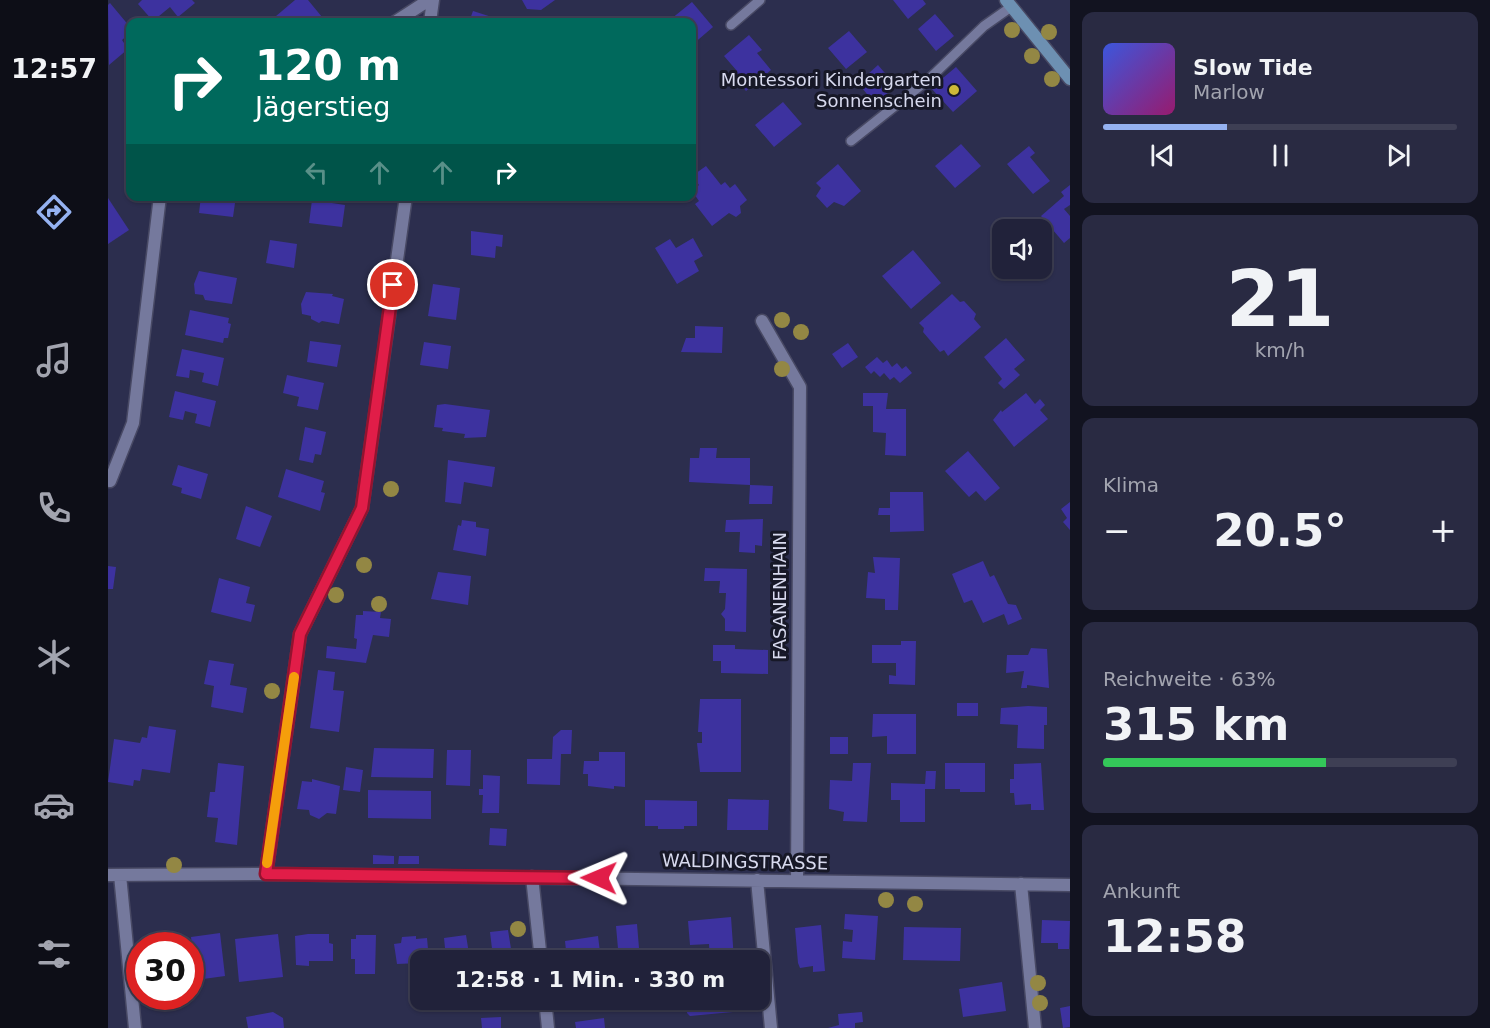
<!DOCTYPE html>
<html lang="de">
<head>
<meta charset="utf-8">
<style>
  :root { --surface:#21223a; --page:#292a42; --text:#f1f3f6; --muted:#a2a4af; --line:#3e3f54; --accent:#95b2f1 }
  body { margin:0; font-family:"DejaVu Sans",sans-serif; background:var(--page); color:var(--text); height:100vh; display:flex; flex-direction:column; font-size:22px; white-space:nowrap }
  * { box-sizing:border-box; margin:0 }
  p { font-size:20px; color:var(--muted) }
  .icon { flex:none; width:33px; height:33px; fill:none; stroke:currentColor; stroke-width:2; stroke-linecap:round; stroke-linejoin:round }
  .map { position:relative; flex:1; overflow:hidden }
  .side { display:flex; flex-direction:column; gap:12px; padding:12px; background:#121320; width:420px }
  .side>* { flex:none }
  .banner { position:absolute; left:18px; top:18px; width:570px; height:183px; border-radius:12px; box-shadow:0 2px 4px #0004,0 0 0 2px var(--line); background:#00695c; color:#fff; overflow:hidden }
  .buttons { position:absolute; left:884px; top:219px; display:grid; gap:12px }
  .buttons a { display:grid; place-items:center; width:60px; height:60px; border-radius:12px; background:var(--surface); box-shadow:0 2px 4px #0004,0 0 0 2px var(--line); font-size:30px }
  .speed { position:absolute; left:18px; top:932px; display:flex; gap:12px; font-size:30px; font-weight:700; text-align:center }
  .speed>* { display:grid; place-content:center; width:78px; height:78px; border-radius:50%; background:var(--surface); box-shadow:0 2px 4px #0004,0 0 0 2px var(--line); line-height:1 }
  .speed .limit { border:9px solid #d22; background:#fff; color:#111 }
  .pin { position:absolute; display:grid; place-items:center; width:51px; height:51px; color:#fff; margin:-26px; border:3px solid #fff; border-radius:50%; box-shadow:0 2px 6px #0007 }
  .me { position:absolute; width:66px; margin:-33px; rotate:271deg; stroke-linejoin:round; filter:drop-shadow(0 0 4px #0008) }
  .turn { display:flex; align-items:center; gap:21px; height:126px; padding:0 30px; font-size:27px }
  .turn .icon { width:78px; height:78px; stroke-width:2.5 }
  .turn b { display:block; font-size:42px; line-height:51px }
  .lanes { display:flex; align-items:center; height:57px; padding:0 30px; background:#0003; justify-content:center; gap:30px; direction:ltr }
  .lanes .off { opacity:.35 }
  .big { font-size:45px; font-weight:800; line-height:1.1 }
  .side .widget { flex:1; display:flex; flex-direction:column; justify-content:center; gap:9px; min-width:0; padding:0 21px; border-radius:12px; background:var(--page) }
  .side .dial { align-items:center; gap:0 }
  .dial b { font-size:78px; line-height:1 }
  .song { display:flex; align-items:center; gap:18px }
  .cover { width:72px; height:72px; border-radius:9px; background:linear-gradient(135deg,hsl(230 70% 55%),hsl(320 70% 35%)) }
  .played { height:6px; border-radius:3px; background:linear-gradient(90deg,var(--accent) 35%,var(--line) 35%) }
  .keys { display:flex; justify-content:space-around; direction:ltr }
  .heat { display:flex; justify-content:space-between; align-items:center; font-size:33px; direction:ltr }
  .charge { height:9px; border-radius:4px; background:linear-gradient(90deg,#34c759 63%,var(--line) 0) }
  .trip { position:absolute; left:302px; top:950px; width:360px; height:60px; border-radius:12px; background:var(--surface); box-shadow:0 2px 4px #0004,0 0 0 2px var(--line); font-weight:800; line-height:60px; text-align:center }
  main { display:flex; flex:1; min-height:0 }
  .tabs { display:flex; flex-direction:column; width:108px; justify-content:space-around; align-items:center; background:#0d0e17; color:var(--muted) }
  .tabs .icon { width:42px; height:42px }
  .tabs .selected { color:var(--accent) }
  .tabs b { font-size:27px; color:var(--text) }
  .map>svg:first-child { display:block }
  .building { fill:#3d329f }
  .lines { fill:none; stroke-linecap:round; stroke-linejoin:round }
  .lane-casing { stroke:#484964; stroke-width:12 }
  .street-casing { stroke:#484964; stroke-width:15 }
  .secondary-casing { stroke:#484964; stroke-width:15 }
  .lane { stroke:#75799d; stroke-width:9 }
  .street { stroke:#75799d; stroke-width:12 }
  .secondary { stroke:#6d90b2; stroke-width:12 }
  .tree { fill:#938744 }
  .route-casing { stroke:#92132f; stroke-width:15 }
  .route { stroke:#e11d48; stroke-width:10 }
  .slow { stroke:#f59e0b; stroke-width:10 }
  .poi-dot { fill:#cdb938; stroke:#171827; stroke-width:2 }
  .labels { text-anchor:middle; stroke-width:6; stroke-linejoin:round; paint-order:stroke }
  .poi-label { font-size:18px; fill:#d8daef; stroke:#171827; text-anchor:end }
  .street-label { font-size:18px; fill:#d8daef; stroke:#171827 }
</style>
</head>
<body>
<main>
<nav class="tabs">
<b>12:57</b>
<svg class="icon selected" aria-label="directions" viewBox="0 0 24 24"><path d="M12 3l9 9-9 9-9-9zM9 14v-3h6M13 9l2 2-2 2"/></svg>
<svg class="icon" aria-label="music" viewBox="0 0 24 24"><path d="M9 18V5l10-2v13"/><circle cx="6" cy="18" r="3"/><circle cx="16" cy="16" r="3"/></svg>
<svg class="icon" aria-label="phone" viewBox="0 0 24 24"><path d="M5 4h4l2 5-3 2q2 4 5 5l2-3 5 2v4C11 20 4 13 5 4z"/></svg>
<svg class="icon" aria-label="climate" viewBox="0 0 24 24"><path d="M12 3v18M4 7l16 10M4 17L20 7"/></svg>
<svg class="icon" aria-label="car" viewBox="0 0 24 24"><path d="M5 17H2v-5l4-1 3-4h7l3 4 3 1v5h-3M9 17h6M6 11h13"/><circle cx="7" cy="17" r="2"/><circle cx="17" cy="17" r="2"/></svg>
<svg class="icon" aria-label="filters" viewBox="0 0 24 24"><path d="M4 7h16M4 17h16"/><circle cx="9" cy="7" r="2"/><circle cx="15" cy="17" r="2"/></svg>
</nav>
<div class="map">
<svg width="962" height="1028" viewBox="0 0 962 1028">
  <rect width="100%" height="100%" fill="#2c2e4e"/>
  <!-- building -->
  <path class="building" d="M34 0H84L87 3 70 17 62 7 45 21 30 4Z
    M187 0H200L214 17 208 22H161Z
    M414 0H447L433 10 419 9Z
    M785 0H815L818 4 800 19Z
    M584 2 605 27 584 45V22H566L563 19Z
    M2 3 22 27V33L14 40 20 49 1 65 0 5Z
    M365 11 390 19 389 22H361Z
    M827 14 846 36 828 51 810 29Z
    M741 31 759 52 738 69 720 48Z
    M641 35 654 50 649 53 663 70 638 91 624 74 629 71 616 56Z
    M770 65 788 86 767 104 750 83Z
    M848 67 869 91 845 112 823 88Z
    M675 102 694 124 666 147 647 125Z
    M853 144 873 166 847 188 827 166Z
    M921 146 927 153 922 157 942 181 925 194 899 164Z
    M730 164 753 191 736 206 726 202 719 208 708 196 713 188 708 183Z
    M598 166 613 185 617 182 622 188 627 184 639 200 632 206 633 213 628 217 621 213 604 226 587 204 591 201 584 191 591 185 584 176Z
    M962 185V205L956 209 962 216V238L956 243 933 216 956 196 953 192Z
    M93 196H128L125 217 91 213Z
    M332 196H356L355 203Z
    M0 198 21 230 0 244Z
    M204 200 237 205 234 227 201 223Z
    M363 231 395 235 394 247 388 246 387 258 363 255Z
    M585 238 595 256 586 261 591 271 569 284 547 248 562 239 568 248Z
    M162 240 189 244 186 268 158 263Z
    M805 250 833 283 803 309 774 276Z
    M91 271 129 278 124 304 97 300 95 295 87 294 86 284Z
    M325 284 352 288 348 320 320 316Z
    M198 292 225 294 224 296 236 299 231 324 214 321 211 323 203 319V316L194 314 193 304Z
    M844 294 852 302 856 301 868 314 866 319 873 327 840 356 836 350 832 352 815 332 816 328 811 323Z
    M82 310 121 318 120 323 123 324 120 338H116L115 343 77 335Z
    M587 326 615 327 614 353 573 352 578 338H587Z
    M898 338 917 360 906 369 912 375 896 389 890 383 894 379 876 357Z
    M202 341 233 345 229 367 199 362Z
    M316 342 343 346 340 369 312 365Z
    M740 343 750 357 734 368 724 354Z
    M74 349 116 358 110 386 94 382 96 373 82 370 81 378 68 376Z
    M769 357 775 363 779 360 784 367 789 363 794 369 798 366 804 373 792 383 786 377 782 380 776 373 772 377 766 371 763 374 757 367Z
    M179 375 216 383 210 410 189 406 191 397 175 393Z
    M67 391 108 401 102 427 87 423 89 414 77 411 75 420 61 417Z
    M755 393H780L778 409H798V456L777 455 778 433 765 432V406H755Z
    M918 393 927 404 932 399 937 405 932 410 940 419 906 447 885 420 893 410 894 412Z
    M337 404 382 410 378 437 356 438 357 434 334 431 335 428 326 427 329 405Z
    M197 427 218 432 213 455 207 454 205 463 191 460Z
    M592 448H609L608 458H642V485L581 482 582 458H591Z
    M860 451 892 488 877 501 868 491 861 497 837 471Z
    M340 460 387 467 384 487 356 482 353 504 337 502Z
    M70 465 100 474 93 499 73 493 74 488 64 485Z
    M178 469 216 481 213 492 217 493 212 511 170 497Z
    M642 485 665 486 664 504H641Z
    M782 492H815L816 531 782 532V515H770L771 508H782Z
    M962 502V530L955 522 959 518 953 509Z
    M138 506 164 516 152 547 128 539Z
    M655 519 654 546 647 545V553L631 552 632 532H617L618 520Z
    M354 520 368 522V527L381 529 378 556 345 550 350 525 353 526Z
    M765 557 792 558 790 610H777V599L758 598 760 572 767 573Z
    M875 561 882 577 886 575 900 604 908 605 914 619 900 625 896 614 875 623 864 600 856 603 844 574Z
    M0 566 8 567 5 589H0Z
    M597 568 639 569 638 632 617 631V619L613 614 617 609 618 593H611L612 581H596Z
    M330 572 363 576 360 605 323 599Z
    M111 578 142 587 138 603 147 605 143 622 103 612Z
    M255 611 273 612 272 618 283 619 281 637 265 635 258 663 218 658 219 646 248 649 249 639 246 638 248 615H255Z
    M793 641H808L807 685 781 684V675L788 676V663H764V645H793Z
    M605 645H627V649L660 650V674L613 673V661H605Z
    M923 648 939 649 941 688 919 685V688H913L916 671 898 673 899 655H920Z
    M101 660 126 664 122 685 139 688 135 713 103 707 106 686 96 684Z
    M210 670 227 672 225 690 236 691 231 732 202 728Z
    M592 699H633V772H592L589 743H594V732H590Z
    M849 703H870V716H849Z
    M920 706 939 707V725H936V749L909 748 910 725 892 724 893 708Z
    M765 714H808V754H779V736L764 737Z
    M41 726 68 730 62 773 34 769 32 781 26 780 25 786 0 782 6 739 32 743 34 737 39 738Z
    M453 730H464L463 754H453L452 785 419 784V759H444L445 737Z
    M722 737H740V754H722Z
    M266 748 326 749 325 778 263 777Z
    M339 750H363L362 786 338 785Z
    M491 752H517V787L506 786V789L480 786V774H475L476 761H491Z
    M110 763 136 766 129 845 107 842 110 818 99 817 102 792H107Z
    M745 763H763L759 822 735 821 736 812 721 809 722 780 744 781Z
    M837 763H877V792H852V789H837Z
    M933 763 936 810H923V804L907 805 906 793H902V779H906V764Z
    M238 767 255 770 252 792 235 790Z
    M818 771H828L827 789H817V822H792V800H783V783L817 784Z
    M375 775 392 776 391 813H374L375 795H371V789H375Z
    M204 779 232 786 228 814 219 813 211 819 202 815 201 810 189 809 194 781 204 782Z
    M260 790 323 791V819L260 818Z
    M620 799 661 800 660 830H619Z
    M537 800 589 801V826H576V829H550V826H537Z
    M382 828 399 829 398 846 381 845Z
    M265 855 286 856V864H265Z
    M291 856H311V864H290Z
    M737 914 770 916 767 960 734 958 735 941 744 942 745 930 736 929Z
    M623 917 626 960H602L601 944 582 945 580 921Z
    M934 920 962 921 961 949H950V943H933Z
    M529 924 532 960H511L508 926Z
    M713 925 717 971 705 972V966L692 968 690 963 687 928Z
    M796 927 853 928 852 961 795 960Z
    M400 930 404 955 385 957 382 932Z
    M112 933 117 976 88 980 83 937Z
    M170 934 175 977 131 982 127 939Z
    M200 934H221V943L225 944V961H201V966L188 965 187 936Z
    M248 935H268L267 974H247V959H243V939H248Z
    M358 935 362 960H339L334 948H337L336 938Z
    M308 936V939L319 938 321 960H312V963L289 964 286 944 293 943 294 937Z
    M490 936 493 960H459L457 941Z
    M894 982 898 1011 855 1017 851 989Z
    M395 999H408L409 1009 396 1011Z
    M580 999H624L625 1012 582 1016 579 1013Z
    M962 1006V1027L955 1028 952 1008Z
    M165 1012 175 1018 176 1028H140L138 1017Z
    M754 1012 755 1022 747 1023V1028H720L731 1025 730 1014Z
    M393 1017V1028H374L373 1018Z
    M496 1018 497 1028H468L467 1022Z"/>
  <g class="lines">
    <!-- lane casing -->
    <g class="lane-casing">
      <path id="lane" d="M623 25 652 0
        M743 141 821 79 876 26 903 7"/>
    </g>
    <!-- street casing -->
    <g class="street-casing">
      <path id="street" d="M287 22 321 0
        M322 22 325 0
        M654 321 692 387 689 881
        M2 481 25 423 52 196
        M158 874 192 634 254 508 298 196
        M0 875 158 874 962 885
        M12 875 27 1028
        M424 877 433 960
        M649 880 663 1028
        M913 884 927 1028
        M437 999 440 1028"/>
    </g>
    <!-- secondary casing -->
    <g class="secondary-casing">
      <path id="secondary" d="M898 0 962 79"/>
    </g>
    <!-- lane -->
    <use href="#lane" class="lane"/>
    <!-- street -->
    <use href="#street" class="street"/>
    <!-- secondary -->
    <use href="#secondary" class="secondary"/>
  </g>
  <!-- trees -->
  <g class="tree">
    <circle cx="904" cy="30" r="8"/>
    <circle cx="941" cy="32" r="8"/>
    <circle cx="924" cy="56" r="8"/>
    <circle cx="944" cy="79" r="8"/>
    <circle cx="674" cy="320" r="8"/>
    <circle cx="693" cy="332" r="8"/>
    <circle cx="674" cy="369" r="8"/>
    <circle cx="283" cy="489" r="8"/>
    <circle cx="256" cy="565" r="8"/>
    <circle cx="228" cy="595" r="8"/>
    <circle cx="271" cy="604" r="8"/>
    <circle cx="164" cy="691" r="8"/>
    <circle cx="66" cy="865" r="8"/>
    <circle cx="778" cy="900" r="8"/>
    <circle cx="807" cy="904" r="8"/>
    <circle cx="410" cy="929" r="8"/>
    <circle cx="930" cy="983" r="8"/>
    <circle cx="932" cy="1003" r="8"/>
  </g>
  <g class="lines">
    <!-- route casing -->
    <g class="route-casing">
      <path id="route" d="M285 285 254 508 192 634 158 874 491 878"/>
    </g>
    <!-- route -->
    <use href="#route" class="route"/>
    <!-- slow -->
    <path class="slow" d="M159 863 186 677"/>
  </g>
  <!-- markers -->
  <circle class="poi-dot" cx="846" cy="90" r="6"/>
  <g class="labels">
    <!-- poi labels -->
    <g class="poi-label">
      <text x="834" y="86">Montessori Kindergarten<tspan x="834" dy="21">Sonnenschein</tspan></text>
    </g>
    <!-- street labels -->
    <g class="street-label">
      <text transform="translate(672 596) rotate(-90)" y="6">FASANENHAIN</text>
      <text transform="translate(637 862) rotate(1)" y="6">WALDINGSTRASSE</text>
    </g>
  </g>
</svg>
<div class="buttons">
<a><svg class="icon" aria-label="sound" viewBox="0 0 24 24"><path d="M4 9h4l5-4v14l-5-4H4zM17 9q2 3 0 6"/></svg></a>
</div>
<div class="speed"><div class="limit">30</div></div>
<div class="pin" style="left:285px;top:285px;background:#d93025"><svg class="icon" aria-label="arrive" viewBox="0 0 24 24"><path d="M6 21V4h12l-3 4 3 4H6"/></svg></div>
<svg class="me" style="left:491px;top:878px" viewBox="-20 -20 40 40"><path d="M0-17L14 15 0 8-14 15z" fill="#e11d48" stroke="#fff" stroke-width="4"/></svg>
<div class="trip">12:58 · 1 Min. · 330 m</div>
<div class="banner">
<div class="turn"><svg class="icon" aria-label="right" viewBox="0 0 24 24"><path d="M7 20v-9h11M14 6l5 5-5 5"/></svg><div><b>120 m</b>Jägerstieg</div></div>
<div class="lanes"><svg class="icon off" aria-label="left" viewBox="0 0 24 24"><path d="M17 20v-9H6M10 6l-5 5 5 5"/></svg><svg class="icon off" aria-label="ahead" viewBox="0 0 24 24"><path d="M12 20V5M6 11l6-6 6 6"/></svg><svg class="icon off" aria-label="ahead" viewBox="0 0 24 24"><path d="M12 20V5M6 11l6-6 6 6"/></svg><svg class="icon" aria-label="right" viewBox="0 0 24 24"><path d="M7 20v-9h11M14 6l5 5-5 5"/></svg></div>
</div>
</div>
<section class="side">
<div class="widget">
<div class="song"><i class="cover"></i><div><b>Slow Tide</b><p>Marlow</p></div></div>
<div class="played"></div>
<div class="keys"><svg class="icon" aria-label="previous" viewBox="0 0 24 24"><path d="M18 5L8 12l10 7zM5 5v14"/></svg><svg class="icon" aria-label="pause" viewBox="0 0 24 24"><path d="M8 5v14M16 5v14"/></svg><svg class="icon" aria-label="next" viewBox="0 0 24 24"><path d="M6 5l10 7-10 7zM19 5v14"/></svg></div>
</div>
<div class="widget dial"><b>21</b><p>km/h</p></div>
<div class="widget"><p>Klima</p>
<div class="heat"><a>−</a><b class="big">20.5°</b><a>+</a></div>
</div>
<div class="widget"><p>Reichweite · 63%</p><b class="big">315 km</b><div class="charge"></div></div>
<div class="widget"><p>Ankunft</p><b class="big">12:58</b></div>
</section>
</main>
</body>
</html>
